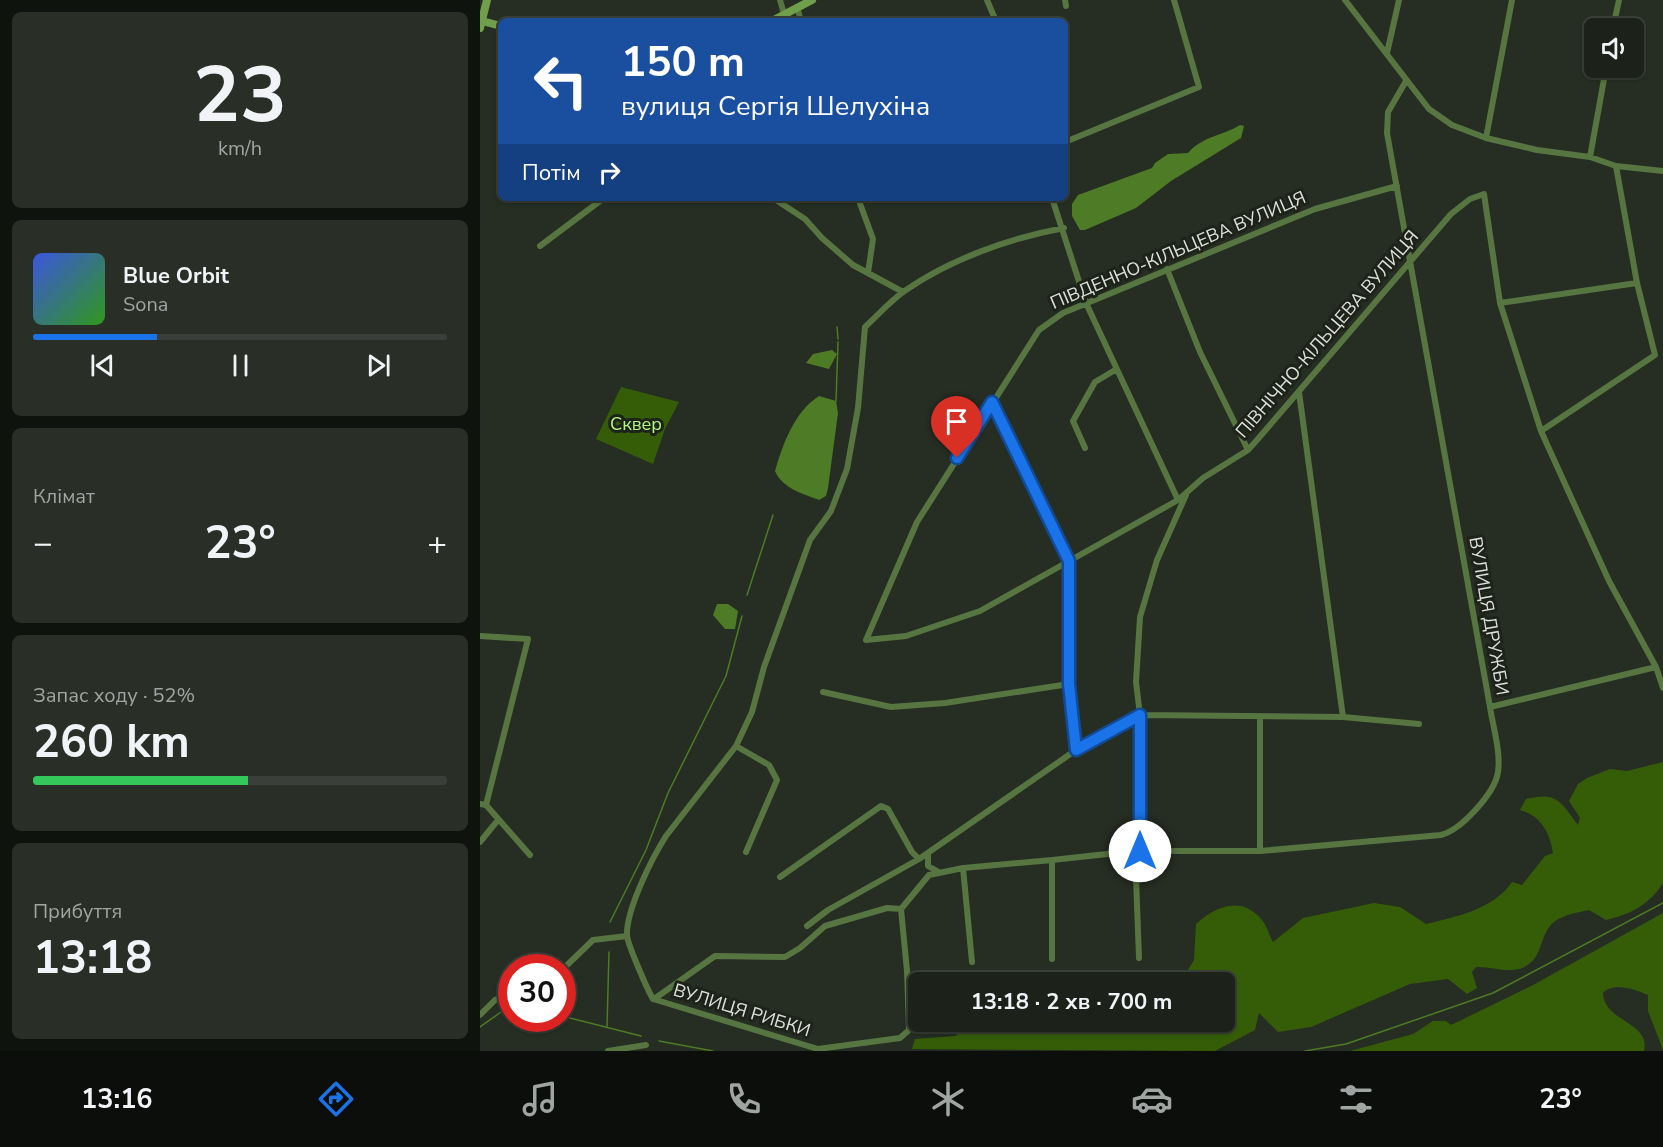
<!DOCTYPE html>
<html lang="uk">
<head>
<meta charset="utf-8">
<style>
  :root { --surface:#1c221a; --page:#292f27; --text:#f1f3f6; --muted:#a0a4a2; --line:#3a3f39; --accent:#1a73e8 }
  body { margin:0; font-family:"Nunito Sans",sans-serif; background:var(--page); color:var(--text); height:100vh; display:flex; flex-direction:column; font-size:22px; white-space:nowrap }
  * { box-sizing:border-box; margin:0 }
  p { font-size:20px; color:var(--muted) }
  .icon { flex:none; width:33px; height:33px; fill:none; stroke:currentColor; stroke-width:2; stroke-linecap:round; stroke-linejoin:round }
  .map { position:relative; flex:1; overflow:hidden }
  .drawer { display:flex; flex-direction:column; gap:12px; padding:12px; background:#0f130e; width:480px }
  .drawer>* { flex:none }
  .guide { position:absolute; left:18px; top:18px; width:570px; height:183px; border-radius:9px; box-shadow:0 2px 4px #0004,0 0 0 2px var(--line); background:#1a4fa0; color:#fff; overflow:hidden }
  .tools { position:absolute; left:1104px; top:18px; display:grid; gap:12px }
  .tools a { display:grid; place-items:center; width:60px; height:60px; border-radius:9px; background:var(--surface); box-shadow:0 2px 4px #0004,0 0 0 2px var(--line); font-size:30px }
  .speed { position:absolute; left:18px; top:954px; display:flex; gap:12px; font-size:30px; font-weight:700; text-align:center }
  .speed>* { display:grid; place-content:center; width:78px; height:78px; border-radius:50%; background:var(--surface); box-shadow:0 2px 4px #0004,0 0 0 2px var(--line); line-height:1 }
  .speed .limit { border:9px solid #d22; background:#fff; color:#111 }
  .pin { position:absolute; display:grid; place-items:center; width:51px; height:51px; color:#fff; margin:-62px -26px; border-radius:50% 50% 50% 0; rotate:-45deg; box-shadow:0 0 6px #0007 }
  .pin .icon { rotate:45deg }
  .me { position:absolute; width:66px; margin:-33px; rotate:0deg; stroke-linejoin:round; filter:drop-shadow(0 0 4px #0008) }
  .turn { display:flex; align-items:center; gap:21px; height:126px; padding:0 24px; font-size:27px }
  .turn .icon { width:78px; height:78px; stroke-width:2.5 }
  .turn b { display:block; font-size:42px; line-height:51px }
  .then { display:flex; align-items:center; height:57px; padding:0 24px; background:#0003; gap:12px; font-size:22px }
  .big { font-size:45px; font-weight:700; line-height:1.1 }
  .drawer .widget { flex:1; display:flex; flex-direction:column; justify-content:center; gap:9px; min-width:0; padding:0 21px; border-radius:9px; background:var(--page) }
  .drawer .dial { align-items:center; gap:0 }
  .dial b { font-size:78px; line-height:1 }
  .song { display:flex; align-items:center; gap:18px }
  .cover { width:72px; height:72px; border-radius:9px; background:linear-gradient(135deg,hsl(230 70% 55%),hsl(110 70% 35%)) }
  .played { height:6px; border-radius:3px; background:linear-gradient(90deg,var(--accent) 30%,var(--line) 30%) }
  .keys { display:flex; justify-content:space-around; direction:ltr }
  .heat { display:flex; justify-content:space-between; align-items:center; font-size:33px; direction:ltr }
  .charge { height:9px; border-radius:4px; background:linear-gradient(90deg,#34c759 52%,var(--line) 0) }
  .trip { position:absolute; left:428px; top:972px; width:327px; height:60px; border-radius:9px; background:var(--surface); box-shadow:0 2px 4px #0004,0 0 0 2px var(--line); font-weight:700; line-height:60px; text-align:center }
  .tabs { display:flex; height:96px; justify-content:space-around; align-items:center; background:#0b0e0a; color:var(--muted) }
  .tabs .icon { width:42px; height:42px }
  .tabs .active { color:var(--accent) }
  .tabs b { font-size:27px; color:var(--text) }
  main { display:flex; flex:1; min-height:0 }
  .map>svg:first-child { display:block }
  .green { fill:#355d08 }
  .water { fill:#4e7b25 }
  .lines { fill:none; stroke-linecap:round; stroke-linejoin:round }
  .stream { stroke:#4e7b25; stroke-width:1.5 }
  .street { stroke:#577541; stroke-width:6 }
  .secondary { stroke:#6f9f4a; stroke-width:8 }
  .route-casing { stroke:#114b97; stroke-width:15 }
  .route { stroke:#1a73e8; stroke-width:10 }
  .labels { text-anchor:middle; stroke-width:6; stroke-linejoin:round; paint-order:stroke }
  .street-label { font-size:18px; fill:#dde1da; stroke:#1d2319 }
  .park-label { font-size:18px; fill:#b5f686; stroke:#1d2319 }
</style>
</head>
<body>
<main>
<section class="drawer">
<div class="widget dial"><b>23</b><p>km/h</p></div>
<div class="widget">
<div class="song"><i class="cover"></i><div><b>Blue Orbit</b><p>Sona</p></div></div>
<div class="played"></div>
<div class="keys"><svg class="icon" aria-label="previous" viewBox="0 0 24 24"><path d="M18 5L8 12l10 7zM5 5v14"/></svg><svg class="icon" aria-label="pause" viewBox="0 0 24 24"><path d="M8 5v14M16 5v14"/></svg><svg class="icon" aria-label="next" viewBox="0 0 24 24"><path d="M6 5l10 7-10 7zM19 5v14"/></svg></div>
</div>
<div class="widget"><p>Клімат</p>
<div class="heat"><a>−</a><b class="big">23°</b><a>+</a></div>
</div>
<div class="widget"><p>Запас ходу · 52%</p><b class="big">260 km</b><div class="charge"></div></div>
<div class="widget"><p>Прибуття</p><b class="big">13:18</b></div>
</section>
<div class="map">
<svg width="1183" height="1051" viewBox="0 0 1183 1051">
  <rect width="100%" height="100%" fill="#262d22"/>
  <!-- green -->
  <path class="green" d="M141 387 199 402 185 429 173 464 116 439Z
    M1183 762V883C1169 905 1151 914 1126 920L1109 910C1096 913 1079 915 1070 926 1060 938 1062 957 1046 966 1032 975 1011 966 996 967L992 972 997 988 987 994 968 979 930 984 831 1027 798 1032 779 1013 775 1030 735 1051 432 1049 435 1039 476 1036 486 1022H744V982H496C530 967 569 975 606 977 639 978 675 977 708 970L714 960 716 924C736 906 762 895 782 920 787 926 789 935 793 942L823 918 894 903 920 907 946 924C976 917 1014 909 1032 882L1042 885 1065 856 1073 853C1070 833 1061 816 1040 810L1046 799C1077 791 1081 802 1098 825L1100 818 1089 801 1098 784 1107 778 1130 769 1147 771Z
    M1183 913V1050L1168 1011V995C1155 989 1133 982 1123 993 1124 1022 1171 1022 1164 1051H870L933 1034 953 1021H966L971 1025 1053 985Z"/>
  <!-- water -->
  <path class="water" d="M760 125 764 126 761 138 691 181 656 208 605 230H600L592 216V204L598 195 672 168 675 163 688 154 708 153C723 136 742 136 760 125Z
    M352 350 357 354 349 369 326 363 333 354Z
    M339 396 356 401 358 413 348 488 346 496 339 500C323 494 302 488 295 471 303 444 314 412 339 396Z
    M237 604H248L258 611 255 629H245L233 615Z"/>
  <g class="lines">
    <!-- stream -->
    <path class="stream" d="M357 327 358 339
      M356 401 358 342
      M267 595 293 515
      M130 922 166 850 188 793 246 676 262 616
      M82 1016 161 1036
      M127 1026 129 952
      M0 1027 21 1012 32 1010
      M179 1041 233 1051
      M825 1051 866 1044 1013 993 1183 903"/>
    <!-- street -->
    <path class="street" d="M300 0 304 14
      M507 0 516 21
      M585 0 586 6
      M865 0 949 109 972 125 1006 138 1057 150 1110 157 1136 166 1183 171
      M317 7 321 21
      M1133 28 1139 0
      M907 53 919 0
      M1006 138 1032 0
      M585 142 719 87 694 0
      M1110 157 1126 68
      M917 186 835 209 583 313 559 330 437 522 386 640 426 636 500 611 698 500 723 478 768 450 777 440 971 214 990 199 1004 194 1020 303 1061 431 1129 581 1176 667 1183 688
      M293 198 325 219 342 238 373 265 423 292
      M378 198 393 239 388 273
      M572 198 606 303 698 500
      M60 246 124 198
      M687 269 720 352 768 450
      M1020 303 1157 283
      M819 392 863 717
      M512 402 589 561V684L596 750
      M1061 431 1175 355 1157 283 1136 166
      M605 448 593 421 615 382 635 370
      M0 636 48 639 6 805
      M343 692 411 707 465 703 589 684
      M1010 707 1176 667
      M780 717V851
      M256 746 272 712 284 667 330 540 351 511 367 469 378 408 385 327C398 315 411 300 426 290 471 259 530 238 584 228
      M0 804 6 805 50 855
      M0 842 18 820
      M655 851H780L961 835C981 830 1015 793 1018 772 1021 752 1013 727 1010 707L907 133 908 112 926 81
      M660 851V715L656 682 660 617 677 560 706 495
      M448 854V866L457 871
      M572 860 655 851 659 958
      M483 868 572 860V959
      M300 877 401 806 408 809 432 852 439 859
      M327 926 348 910 439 859 596 750 660 715 863 717 939 724
      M82 970 113 940 147 936
      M173 999 338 1049 420 1038 429 1030 427 971 421 909 449 875 483 868 492 962
      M173 999C168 991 147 943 147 935 146 910 172 858 186 836L256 746 289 765 297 780 266 852
      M174 999 235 956 305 957 320 948 345 926 407 908 421 909
      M0 1015 15 1000 32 995
      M128 1051 166 1045"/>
    <!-- secondary -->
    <path class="secondary" d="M2 21 21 26
      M292 21 332 0
      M0 28 7 0"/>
  </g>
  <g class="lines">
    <!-- route casing -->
    <g class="route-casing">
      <path id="route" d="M477 458 512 402 589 561V684L596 750 660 715V851"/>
    </g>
    <!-- route -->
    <use href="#route" class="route"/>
  </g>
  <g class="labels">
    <!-- street labels -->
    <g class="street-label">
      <text transform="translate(698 250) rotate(-23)" y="6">ПІВДЕННО-КІЛЬЦЕВА ВУЛИЦЯ</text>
      <text transform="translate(847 334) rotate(-49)" y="6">ПІВНІЧНО-КІЛЬЦЕВА ВУЛИЦЯ</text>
      <text transform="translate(1009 616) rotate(80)" y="6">ВУЛИЦЯ ДРУЖБИ</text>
      <text transform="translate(262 1010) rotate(17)" y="6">ВУЛИЦЯ РИБКИ</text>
    </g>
    <!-- park labels -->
    <g class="park-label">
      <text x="156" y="430">Сквер</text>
    </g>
  </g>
</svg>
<div class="tools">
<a><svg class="icon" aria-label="sound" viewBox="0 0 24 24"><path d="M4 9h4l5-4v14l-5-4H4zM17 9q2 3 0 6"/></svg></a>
</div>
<div class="speed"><div class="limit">30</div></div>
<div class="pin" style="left:477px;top:458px;background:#d93025"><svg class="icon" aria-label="arrive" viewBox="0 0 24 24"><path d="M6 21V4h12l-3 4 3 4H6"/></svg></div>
<svg class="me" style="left:660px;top:851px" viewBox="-20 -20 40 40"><circle r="19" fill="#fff"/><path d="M0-13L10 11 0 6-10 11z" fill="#1a73e8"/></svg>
<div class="trip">13:18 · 2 хв · 700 m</div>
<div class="guide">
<div class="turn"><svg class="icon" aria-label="left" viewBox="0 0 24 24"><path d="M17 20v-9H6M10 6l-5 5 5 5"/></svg><div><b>150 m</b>вулиця Сергія Шелухіна</div></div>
<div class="then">Потім<svg class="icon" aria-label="right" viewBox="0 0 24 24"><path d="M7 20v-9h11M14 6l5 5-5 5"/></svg></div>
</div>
</div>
</main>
<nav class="tabs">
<b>13:16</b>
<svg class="icon active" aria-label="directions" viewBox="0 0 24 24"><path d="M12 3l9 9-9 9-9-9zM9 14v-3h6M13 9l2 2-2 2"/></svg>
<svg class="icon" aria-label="music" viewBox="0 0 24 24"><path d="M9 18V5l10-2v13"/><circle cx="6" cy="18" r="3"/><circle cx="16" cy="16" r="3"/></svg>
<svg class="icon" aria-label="phone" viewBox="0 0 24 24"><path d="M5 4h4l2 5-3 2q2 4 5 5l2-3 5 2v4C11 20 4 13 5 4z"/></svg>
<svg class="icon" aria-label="climate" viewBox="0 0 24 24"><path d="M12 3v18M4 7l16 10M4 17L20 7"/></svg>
<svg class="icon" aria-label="car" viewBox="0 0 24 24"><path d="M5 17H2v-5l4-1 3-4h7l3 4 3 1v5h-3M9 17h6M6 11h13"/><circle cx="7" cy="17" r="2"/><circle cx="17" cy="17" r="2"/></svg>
<svg class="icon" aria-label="filters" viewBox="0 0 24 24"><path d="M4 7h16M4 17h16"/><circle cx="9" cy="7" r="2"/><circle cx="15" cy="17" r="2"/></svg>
<b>23°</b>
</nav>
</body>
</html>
